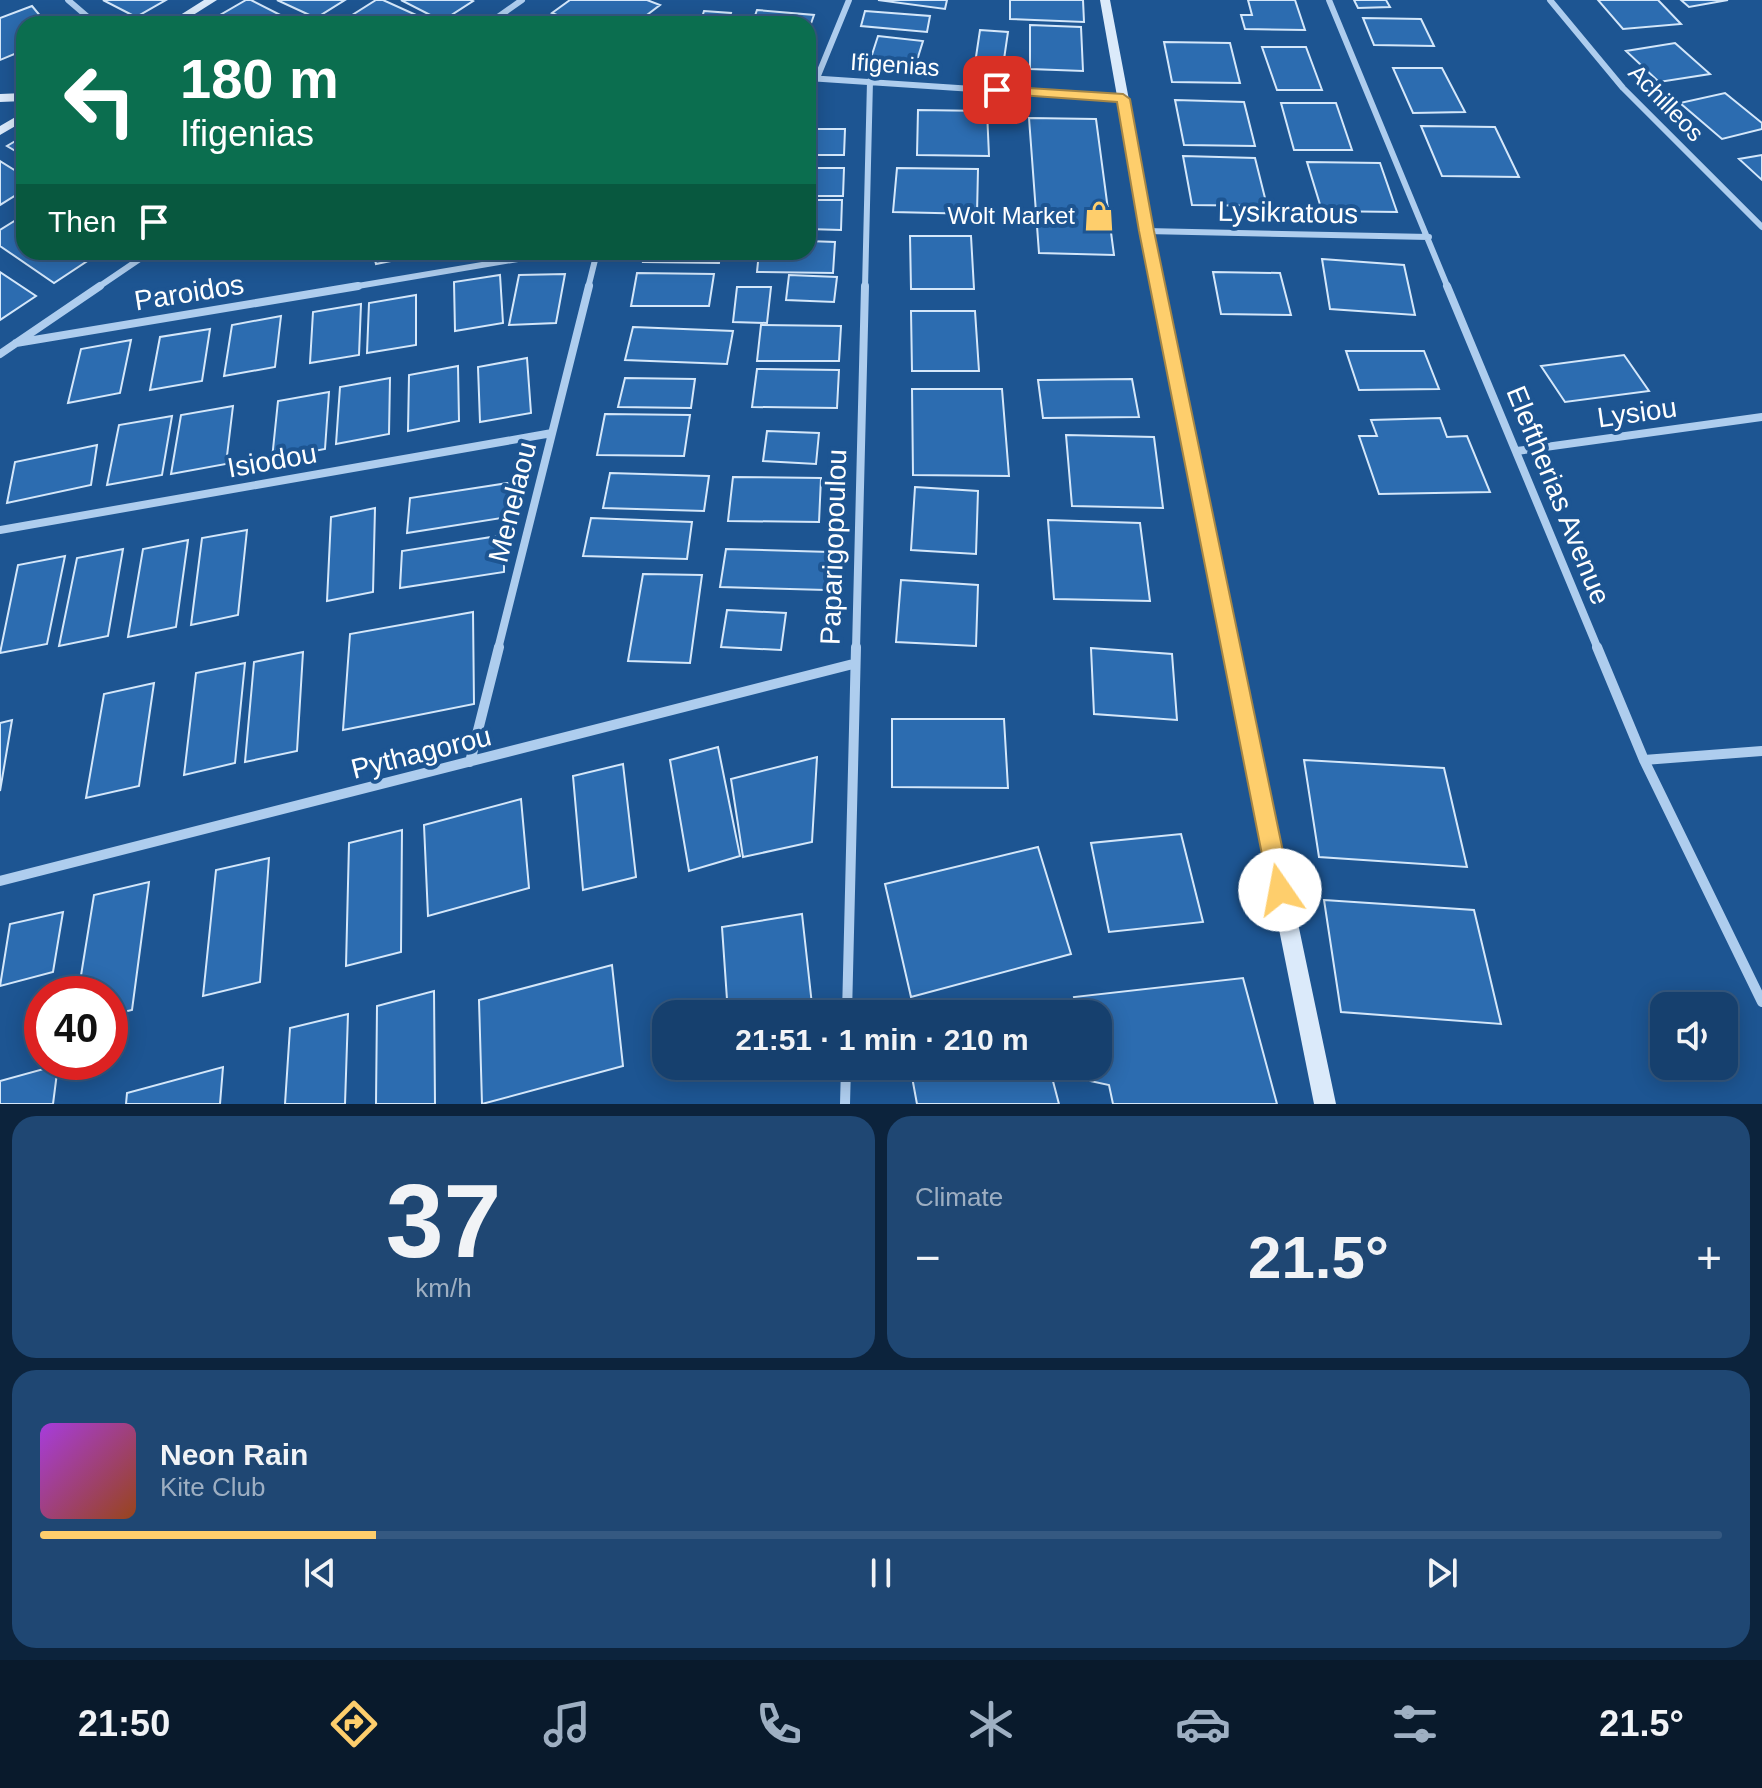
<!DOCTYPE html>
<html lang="en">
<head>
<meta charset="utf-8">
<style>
  :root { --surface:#16406e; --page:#1f4773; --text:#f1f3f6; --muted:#9eafc2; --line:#355981; --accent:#fece6c }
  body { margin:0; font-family:Helvetica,sans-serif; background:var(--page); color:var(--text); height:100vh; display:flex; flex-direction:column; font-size:30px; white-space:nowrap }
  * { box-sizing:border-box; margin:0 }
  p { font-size:26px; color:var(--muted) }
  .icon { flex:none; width:44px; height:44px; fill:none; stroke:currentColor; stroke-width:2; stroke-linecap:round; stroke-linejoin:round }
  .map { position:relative; height:1104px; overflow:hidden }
  .panel { display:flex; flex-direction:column; gap:12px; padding:12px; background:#0c233c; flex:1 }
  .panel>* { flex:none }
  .top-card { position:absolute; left:16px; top:16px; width:800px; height:244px; border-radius:24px; box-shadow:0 4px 20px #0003,0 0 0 2px var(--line); background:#0b6e4f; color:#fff; overflow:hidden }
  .tools { position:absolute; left:1650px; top:992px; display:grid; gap:16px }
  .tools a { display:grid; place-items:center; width:88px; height:88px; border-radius:16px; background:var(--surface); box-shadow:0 4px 20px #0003,0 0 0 2px var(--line); font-size:40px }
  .speed { position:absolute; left:24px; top:976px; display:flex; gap:16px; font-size:40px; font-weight:700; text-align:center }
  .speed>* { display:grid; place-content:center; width:104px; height:104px; border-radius:50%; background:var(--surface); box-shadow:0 4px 20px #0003,0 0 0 2px var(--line); line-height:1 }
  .speed .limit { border:12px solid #d22; background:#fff; color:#111 }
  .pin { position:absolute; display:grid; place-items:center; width:68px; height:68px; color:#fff; margin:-34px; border-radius:16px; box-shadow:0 4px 12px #0006 }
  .me { position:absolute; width:88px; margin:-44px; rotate:348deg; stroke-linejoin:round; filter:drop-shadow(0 0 6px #0008) }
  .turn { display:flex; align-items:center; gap:28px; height:168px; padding:0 32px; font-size:36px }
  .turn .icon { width:104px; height:104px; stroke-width:2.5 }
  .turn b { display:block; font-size:56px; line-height:68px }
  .then { display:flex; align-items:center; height:76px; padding:0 32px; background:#0003; gap:16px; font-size:30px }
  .big { font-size:60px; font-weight:700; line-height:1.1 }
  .panel .widget { flex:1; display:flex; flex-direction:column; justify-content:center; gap:12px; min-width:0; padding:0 28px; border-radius:24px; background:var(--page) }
  .panel .dial { align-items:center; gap:0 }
  .dial b { font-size:104px; line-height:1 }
  .song { display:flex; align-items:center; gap:24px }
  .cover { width:96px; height:96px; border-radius:12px; background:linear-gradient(135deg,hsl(280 70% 55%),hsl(20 70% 35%)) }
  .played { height:8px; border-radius:4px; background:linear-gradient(90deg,var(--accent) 20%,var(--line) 20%) }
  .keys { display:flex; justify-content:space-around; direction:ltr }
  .heat { display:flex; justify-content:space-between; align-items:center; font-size:44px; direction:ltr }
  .panel .tiles { flex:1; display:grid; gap:12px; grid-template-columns:1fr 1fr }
  .widget:last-child { grid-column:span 2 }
  .trip { position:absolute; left:652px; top:1000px; width:460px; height:80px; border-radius:24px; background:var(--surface); box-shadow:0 4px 20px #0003,0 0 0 2px var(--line); font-weight:700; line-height:80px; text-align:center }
  .menu { display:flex; height:128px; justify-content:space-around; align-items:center; background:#091a2c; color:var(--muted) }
  .menu .icon { width:56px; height:56px }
  .menu .on { color:var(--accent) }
  .menu b { font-size:36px; color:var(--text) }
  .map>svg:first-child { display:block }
  .building { fill:#2c6cb0; stroke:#d4e7fa; stroke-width:2 }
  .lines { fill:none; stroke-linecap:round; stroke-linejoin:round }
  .street-far2 { stroke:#aecdee; stroke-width:6 }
  .street-far1 { stroke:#aecdee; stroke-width:8 }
  .street { stroke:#aecdee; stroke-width:10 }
  .secondary { fill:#dbeafa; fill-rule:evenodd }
  .route { fill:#fece6c; stroke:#a58646; stroke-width:2 }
  .labels { text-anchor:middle; stroke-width:8; stroke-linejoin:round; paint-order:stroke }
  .far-street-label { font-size:24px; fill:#fff; stroke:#1d5592 }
  .far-poi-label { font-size:24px; fill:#fff; stroke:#1d5592; text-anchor:end }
  .street-label { font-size:28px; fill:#fff; stroke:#1d5592 }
</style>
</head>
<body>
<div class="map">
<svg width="1762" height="1104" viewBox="0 0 1762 1104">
  <rect width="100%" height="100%" fill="#1d5592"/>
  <!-- building -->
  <path class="building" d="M103 0H166L136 17Z
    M246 0H251L298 24H227L215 18Z
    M277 0H345L316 18Z
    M376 0H383L436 24H338Z
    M401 0H471L473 1 442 21Z
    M570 0H647L660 5 635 24H579L552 13Z
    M878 0H947L945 9Z
    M1010 0H1083L1084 22 1010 19Z
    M1248 0H1295L1305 30 1245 29 1241 15H1252Z
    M1354 0H1386L1390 7 1358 8Z
    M1598 0H1658L1681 24 1623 29Z
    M1681 0H1728L1689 7Z
    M32 6 47 24H24V50L0 60V18Z
    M757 10 814 15 808 32V24H752Z
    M704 11 731 13 728 24H700Z
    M865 11 930 16 927 32 861 26Z
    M1363 18 1421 19 1434 46 1374 45Z
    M1030 25 1081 27 1083 71 1030 69Z
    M980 30 1008 32 1002 73 974 70Z
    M878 36 923 41 914 70 869 64Z
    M1164 42 1230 43 1240 83 1172 82Z
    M1675 43 1710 74 1659 82 1626 51Z
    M1262 47H1306L1322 90H1277Z
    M1393 68H1442L1465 112 1413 113Z
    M1725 93 1762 123V129L1722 139 1680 103Z
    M1175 100 1244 102 1255 146 1184 145Z
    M1281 103H1336L1352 150H1294Z
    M918 110 987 111 989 156 917 155Z
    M1029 118 1096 119 1114 255 1039 253Z
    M1421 126 1495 127 1519 177 1442 176Z
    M808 129H845L844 155H808Z
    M24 136V156L7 146Z
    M1762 155V180L1739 159Z
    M1183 156 1255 158 1267 206 1192 205Z
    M0 161 24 176V190L0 205Z
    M1307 162 1380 163 1397 212 1322 211Z
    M808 168H844L843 196H808Z
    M897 168 978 169 977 214 893 212Z
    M808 200H842L841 230 808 229Z
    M24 215V252H101L54 283 0 246V230Z
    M910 236H971L974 289H911Z
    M808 241 835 242 833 273 757 272 759 252H808Z
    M373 252H435L376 264Z
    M645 252H720L719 263 643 262Z
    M1322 259 1404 265 1415 315 1330 309Z
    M0 272 36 296 0 320Z
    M1213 272 1280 273 1291 315 1221 314Z
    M637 273 714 274 709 306H631Z
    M565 274 556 323 509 325 519 275Z
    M500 275 503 323 455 331 454 282Z
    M789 275 837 277 834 302 786 300Z
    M737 287H771L767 323 733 322Z
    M416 295V345L367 353 369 303Z
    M361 304 359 355 310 363 313 312Z
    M911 311H975L979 371H912Z
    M281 316 275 367 224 376 232 325Z
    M761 325 841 326 839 361H757Z
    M633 327 733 331 727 364 625 360Z
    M210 329 202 381 150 390 160 337Z
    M131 340 120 393 68 403 81 349Z
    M1346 351H1424L1439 389 1359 390Z
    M1624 355 1649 391 1565 402 1541 366Z
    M527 358 531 413 480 422 478 367Z
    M458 366 459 421 408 431 409 375Z
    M757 369 839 370 837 408 752 407Z
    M390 378 389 434 336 444 340 387Z
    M625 378 695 379 691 408 618 407Z
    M1132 379 1139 417 1043 418 1038 380Z
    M912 389H1002L1009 476 913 475Z
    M329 392 325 449 272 459 278 401Z
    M233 406 226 464 171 474 181 415Z
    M605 414 690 415 684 456 597 455Z
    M172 416 162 475 107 485 119 425Z
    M1440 418 1447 437 1467 436 1490 492 1379 494 1359 436H1377L1371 420Z
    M767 431 819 433 816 464 763 461Z
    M1066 435 1154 437 1163 508 1072 506Z
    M97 445 91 485 7 503 15 462Z
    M610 473 709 476 704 511 603 508Z
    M733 477 821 478 819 522 728 521Z
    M508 483V517L407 533 410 498Z
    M915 487 978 491 976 554 911 550Z
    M375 508 373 592 327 601 331 517Z
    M591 518 692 522 687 559 583 556Z
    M1048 520 1140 523 1150 601 1054 599Z
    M247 530 238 615 191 625 202 538Z
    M504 535V572L400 588 402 551Z
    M188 540 176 627 128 637 143 549Z
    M123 549 108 636 59 646 77 558Z
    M726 549 830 552 826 590 720 587Z
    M65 556 47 644 0 653 18 565Z
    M643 574 702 575 690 663 628 661Z
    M901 580 978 585 976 646 896 642Z
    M727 610 786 613 781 650 721 647Z
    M473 612 474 704 343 730 350 634Z
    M1091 648 1172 654 1177 720 1094 714Z
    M303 652 297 751 245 762 254 662Z
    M245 663 235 763 184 775 196 673Z
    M154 683 139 786 86 798 104 694Z
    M892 719H1004L1008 788 892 787Z
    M12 720 0 791V723Z
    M718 747 740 856 689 871 670 760Z
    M817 757 812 842 743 857 731 779Z
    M1304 760 1444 768 1467 867 1319 857Z
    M623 764 636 877 583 890 573 776Z
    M521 799 529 888 428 916 424 825Z
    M402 830 401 952 346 966 349 843Z
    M1181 834 1203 922 1109 932 1091 843Z
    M1038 847 1071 954 911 997 885 884Z
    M269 858 260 982 203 996 216 870Z
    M149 882 132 1010 110 1015V994H78L94 895Z
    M1324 900 1474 910 1501 1024 1341 1012Z
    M63 912 53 972 0 986 10 924Z
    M802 914 813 1014H728L722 927Z
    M612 965 623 1066 482 1104 479 1000Z
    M1243 978 1277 1104H1113L1109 1085 1090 1081 1087 1066H1098V1014H1078L1074 997Z
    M434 991 435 1104H376L377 1006Z
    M1051 1003 1054 1014H1002Z
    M348 1014 345 1104H285L290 1028Z
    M58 1065 53 1104H0V1081Z
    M910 1066H1049L1059 1104H917Z
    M223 1067 220 1104H126L127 1093Z"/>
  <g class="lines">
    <!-- street-far2 -->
    <path class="street-far2" d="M68 0 96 24
      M1329 0 1448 288
      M1550 0 1623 88 1762 227
      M488 24 522 0
      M808 78 1123 99
      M817 78 849 0
      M1146 231 1429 237
      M97 288 150 252
      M346 288 559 252
      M588 288 597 252
      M865 288 870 81"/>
    <!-- street-far1 -->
    <path class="street-far1" d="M1447 286 1598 649
      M16 343 358 286
      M0 354 100 286
      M1517 451 1762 417
      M0 530 552 433
      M498 649 589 286
      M856 649 865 286"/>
    <!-- street -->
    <path class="street" d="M1597 647 1644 760 1762 1002
      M1644 760 1762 751
      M470 762 499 647
      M0 881 853 664
      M847 1014 856 647
      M845 1104 846 1066"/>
    <!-- secondary -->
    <path class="secondary" d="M204 0H217L179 24H166Z
      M1100 0H1110L1167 300 1336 1104H1314L1153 300Z
      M24 93V101L0 102V94Z
      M24 112V121L0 135V126Z"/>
  </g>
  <!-- route -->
  <path class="route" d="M997 86 1123 94 1130 99 1154 231 1291 890 1288 897 1280 901 1272 897 1269 890 1139 231 1117 102 992 93V87Z"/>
  <!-- icons -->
  <defs>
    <g id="shop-bare" transform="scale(2.4)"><path d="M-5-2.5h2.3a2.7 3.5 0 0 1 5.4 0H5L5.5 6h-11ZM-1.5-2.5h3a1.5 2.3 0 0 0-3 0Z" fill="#fece6c" stroke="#1d5592" stroke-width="2.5" paint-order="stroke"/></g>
  </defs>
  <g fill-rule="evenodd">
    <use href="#shop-bare" x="1099" y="216"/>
  </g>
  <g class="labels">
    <!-- far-street labels -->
    <g class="far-street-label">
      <text transform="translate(895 65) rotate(4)" y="8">Ifigenias</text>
      <text transform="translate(1666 103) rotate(46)" y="8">Achilleos</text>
    </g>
    <!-- far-poi labels -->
    <g class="far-poi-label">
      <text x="1075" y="224">Wolt Market</text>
    </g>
    <!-- street labels -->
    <g class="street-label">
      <text transform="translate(1288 212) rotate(1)" y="10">Lysikratous</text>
      <text transform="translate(189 292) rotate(-9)" y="10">Paroidos</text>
      <text transform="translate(1637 412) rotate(-8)" y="10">Lysiou</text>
      <text transform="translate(272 460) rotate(-10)" y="10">Isiodou</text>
      <text transform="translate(1559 495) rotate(68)" y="10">Eleftherias Avenue</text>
      <text transform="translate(512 502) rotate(-76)" y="10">Menelaou</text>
      <text transform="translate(833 547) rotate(-88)" y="10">Paparigopoulou</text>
      <text transform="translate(421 752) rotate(-14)" y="10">Pythagorou</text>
    </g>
  </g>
</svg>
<div class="tools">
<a><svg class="icon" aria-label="sound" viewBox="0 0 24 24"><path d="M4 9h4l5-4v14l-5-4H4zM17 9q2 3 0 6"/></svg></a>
</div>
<div class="speed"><div class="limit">40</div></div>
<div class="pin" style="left:997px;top:90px;background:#d93025"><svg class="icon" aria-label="arrive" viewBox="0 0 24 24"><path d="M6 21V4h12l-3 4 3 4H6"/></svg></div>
<svg class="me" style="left:1280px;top:890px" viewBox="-20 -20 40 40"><circle r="19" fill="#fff"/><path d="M0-13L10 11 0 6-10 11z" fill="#fece6c"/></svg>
<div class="trip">21:51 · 1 min · 210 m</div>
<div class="top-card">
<div class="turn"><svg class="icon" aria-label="left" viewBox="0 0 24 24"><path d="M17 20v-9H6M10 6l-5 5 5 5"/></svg><div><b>180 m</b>Ifigenias</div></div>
<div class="then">Then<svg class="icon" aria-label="arrive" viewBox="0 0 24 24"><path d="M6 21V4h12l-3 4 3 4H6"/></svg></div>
</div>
</div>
<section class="panel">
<div class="tiles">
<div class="widget dial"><b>37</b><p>km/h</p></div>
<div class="widget"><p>Climate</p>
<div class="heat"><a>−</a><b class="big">21.5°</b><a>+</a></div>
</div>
<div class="widget">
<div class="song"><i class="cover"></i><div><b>Neon Rain</b><p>Kite Club</p></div></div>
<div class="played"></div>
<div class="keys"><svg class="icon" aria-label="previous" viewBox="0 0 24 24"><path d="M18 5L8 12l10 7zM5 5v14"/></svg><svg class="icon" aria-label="pause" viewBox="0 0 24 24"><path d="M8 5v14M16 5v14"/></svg><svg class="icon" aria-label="next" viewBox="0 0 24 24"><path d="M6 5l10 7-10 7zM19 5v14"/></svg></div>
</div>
</div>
</section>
<nav class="menu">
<b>21:50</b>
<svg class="icon on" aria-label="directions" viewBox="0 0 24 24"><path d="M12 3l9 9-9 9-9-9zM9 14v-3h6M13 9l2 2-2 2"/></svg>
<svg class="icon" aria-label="music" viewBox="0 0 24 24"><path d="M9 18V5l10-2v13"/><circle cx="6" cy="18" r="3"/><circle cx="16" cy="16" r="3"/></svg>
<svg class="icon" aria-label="phone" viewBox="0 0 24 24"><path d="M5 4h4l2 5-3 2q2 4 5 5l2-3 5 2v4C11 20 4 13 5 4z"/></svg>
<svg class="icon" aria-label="climate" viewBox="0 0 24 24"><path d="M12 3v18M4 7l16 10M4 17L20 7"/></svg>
<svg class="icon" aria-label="car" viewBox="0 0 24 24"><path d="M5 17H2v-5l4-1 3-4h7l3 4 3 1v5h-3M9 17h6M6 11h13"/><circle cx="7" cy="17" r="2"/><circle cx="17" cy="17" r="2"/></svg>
<svg class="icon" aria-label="filters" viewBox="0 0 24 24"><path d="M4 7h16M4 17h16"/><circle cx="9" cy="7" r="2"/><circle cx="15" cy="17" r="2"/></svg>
<b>21.5°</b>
</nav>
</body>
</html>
